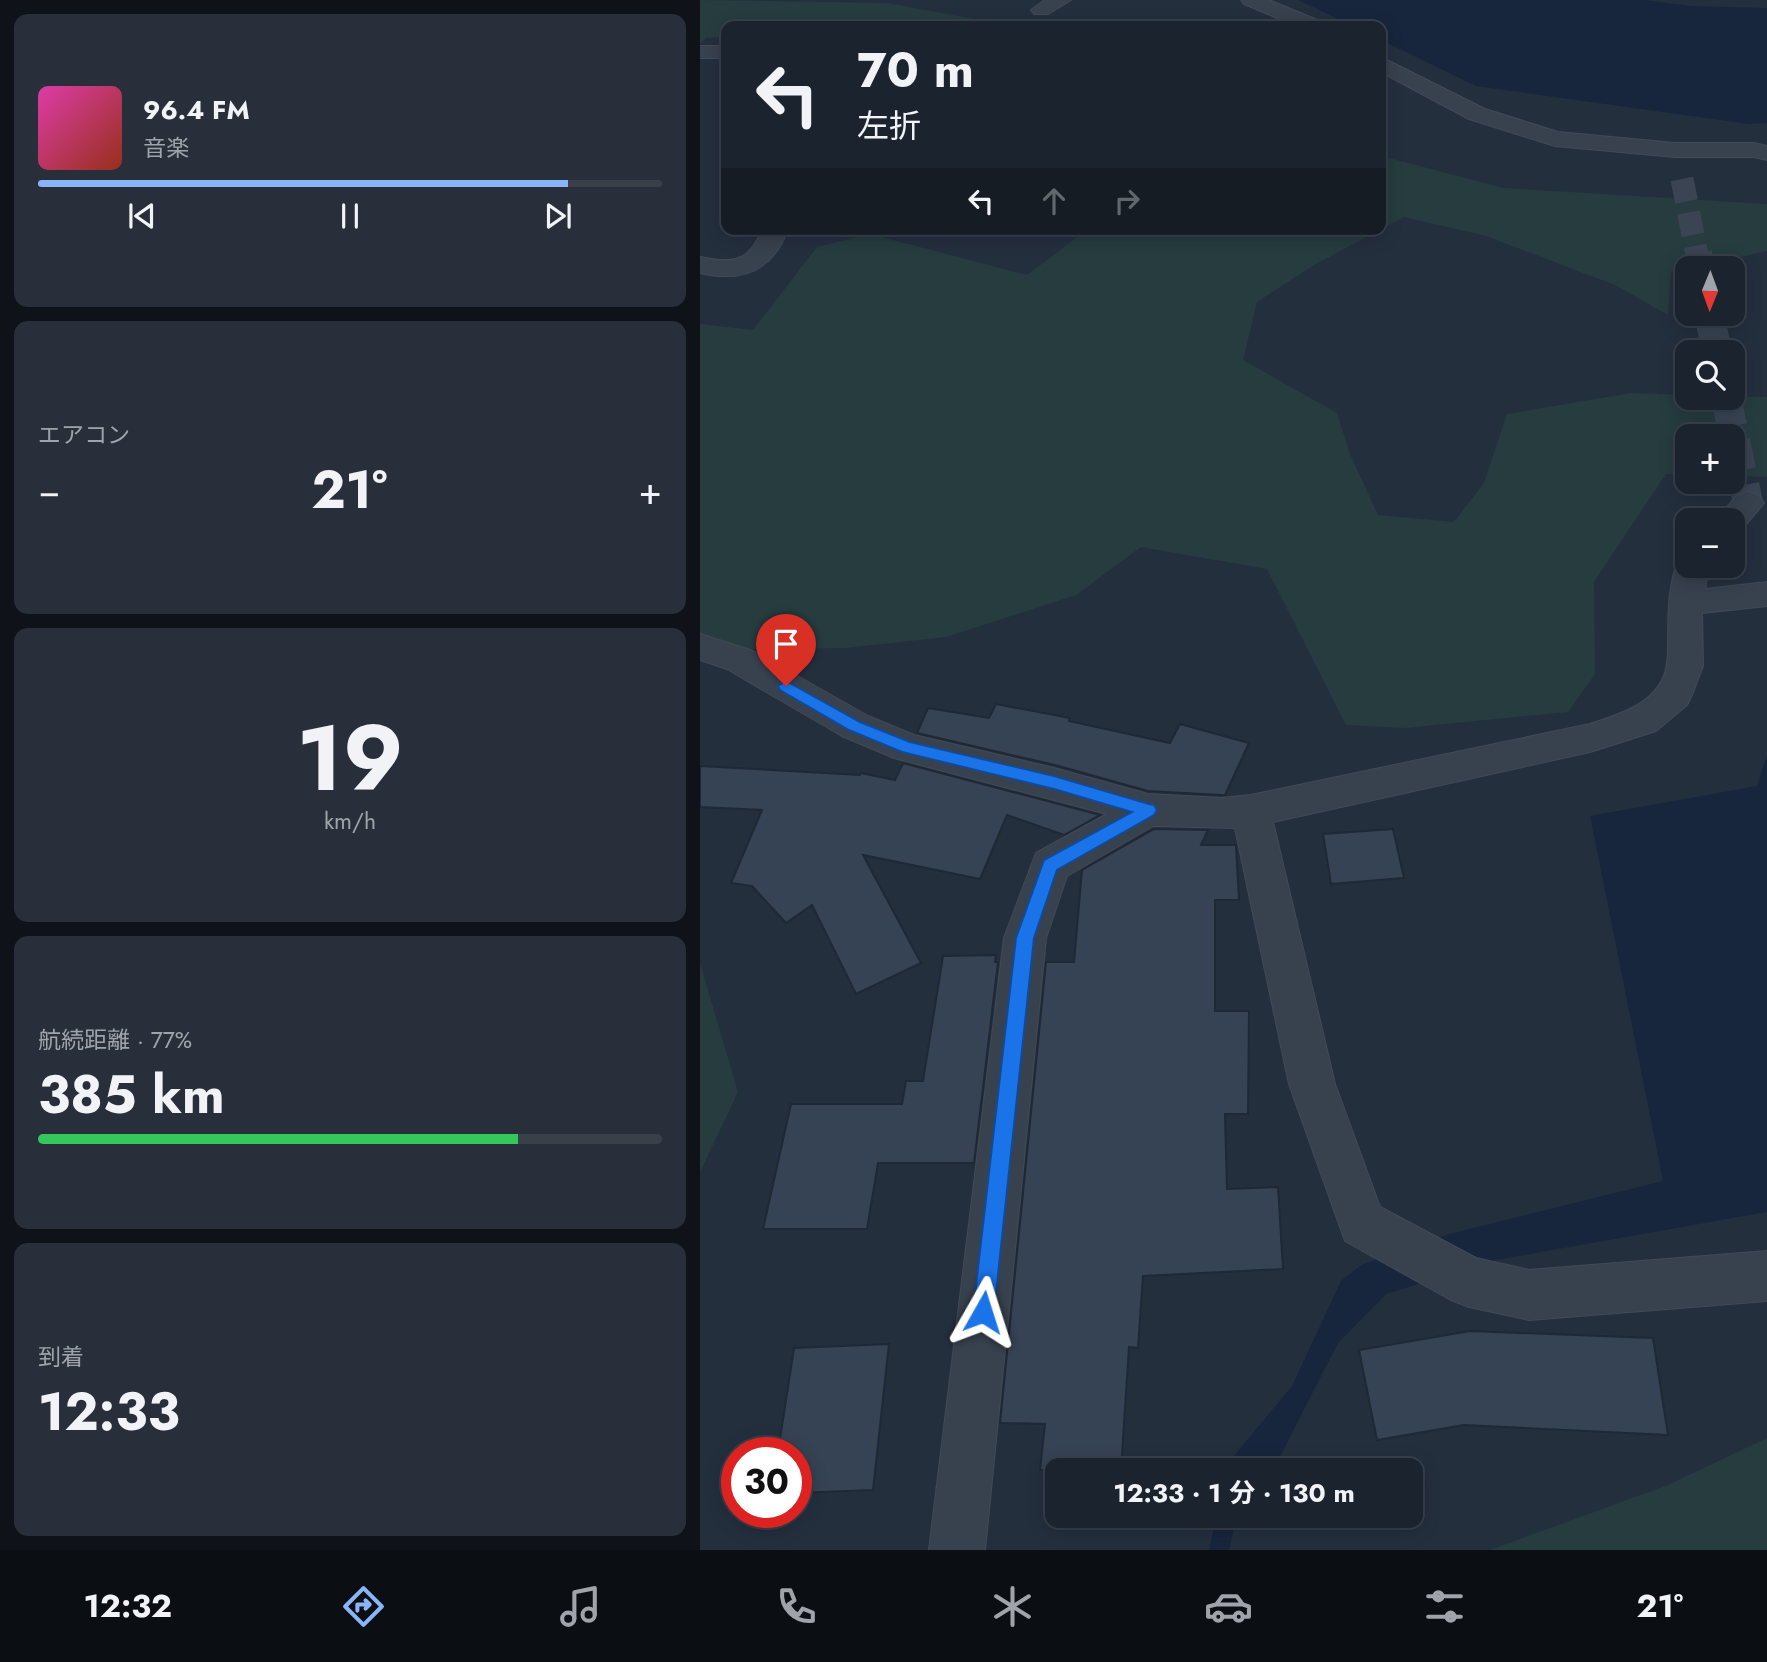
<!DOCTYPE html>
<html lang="ja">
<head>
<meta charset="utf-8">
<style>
  :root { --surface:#1b232e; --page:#282f3a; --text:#f1f3f6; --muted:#a0a4aa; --line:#39404a; --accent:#8ab4f8 }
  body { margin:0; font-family:Jost,"Noto Sans JP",sans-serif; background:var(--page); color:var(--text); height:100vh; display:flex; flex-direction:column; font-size:26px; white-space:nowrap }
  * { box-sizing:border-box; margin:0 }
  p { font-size:23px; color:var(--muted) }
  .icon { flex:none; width:38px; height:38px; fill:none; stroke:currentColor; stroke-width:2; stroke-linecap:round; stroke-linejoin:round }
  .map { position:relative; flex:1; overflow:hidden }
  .sheet { display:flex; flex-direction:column; gap:14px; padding:14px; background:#0f1319; width:700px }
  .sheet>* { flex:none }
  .banner { position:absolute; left:21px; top:21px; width:665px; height:214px; border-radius:14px; box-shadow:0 4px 18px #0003,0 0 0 2px var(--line); background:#1b232e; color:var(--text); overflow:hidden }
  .needle { width:46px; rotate:181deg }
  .controls { position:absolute; left:975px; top:256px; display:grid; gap:14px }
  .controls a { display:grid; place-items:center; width:70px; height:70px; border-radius:14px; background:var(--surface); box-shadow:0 4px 18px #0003,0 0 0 2px var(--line); font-size:35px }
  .speed { position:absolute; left:21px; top:1437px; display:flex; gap:14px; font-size:35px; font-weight:700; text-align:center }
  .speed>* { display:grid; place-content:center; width:91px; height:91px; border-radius:50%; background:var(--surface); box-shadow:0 4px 18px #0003,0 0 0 2px var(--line); line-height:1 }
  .speed .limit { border:10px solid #d22; background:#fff; color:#111 }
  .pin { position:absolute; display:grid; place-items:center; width:60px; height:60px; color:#fff; margin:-72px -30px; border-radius:50% 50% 50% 0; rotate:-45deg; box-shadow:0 0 7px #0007 }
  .pin .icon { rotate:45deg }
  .me { position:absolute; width:77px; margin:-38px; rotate:6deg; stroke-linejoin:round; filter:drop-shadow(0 0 5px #0008) }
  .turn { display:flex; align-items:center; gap:24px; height:147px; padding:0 21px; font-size:32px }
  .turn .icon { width:91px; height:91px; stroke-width:2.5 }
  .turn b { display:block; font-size:49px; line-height:60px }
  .lanes { display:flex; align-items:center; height:66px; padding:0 21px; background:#0003; justify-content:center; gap:35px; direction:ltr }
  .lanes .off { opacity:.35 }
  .big { font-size:52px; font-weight:700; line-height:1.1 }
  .sheet .tile { flex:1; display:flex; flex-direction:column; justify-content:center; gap:10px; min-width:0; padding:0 24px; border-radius:14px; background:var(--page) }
  .sheet .dial { align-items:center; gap:0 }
  .dial b { font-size:91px; line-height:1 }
  .song { display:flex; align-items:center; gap:21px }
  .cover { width:84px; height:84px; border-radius:10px; background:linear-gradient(135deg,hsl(320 70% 55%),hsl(10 70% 35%)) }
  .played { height:7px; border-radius:4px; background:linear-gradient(90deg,var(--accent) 85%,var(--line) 85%) }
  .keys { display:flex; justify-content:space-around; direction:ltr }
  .heat { display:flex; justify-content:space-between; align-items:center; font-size:38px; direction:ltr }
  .charge { height:10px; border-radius:5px; background:linear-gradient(90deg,#34c759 77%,var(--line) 0) }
  .trip { position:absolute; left:345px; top:1458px; width:378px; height:70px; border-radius:14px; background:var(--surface); box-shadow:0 4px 18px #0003,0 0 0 2px var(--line); font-weight:700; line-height:70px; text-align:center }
  .menu { display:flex; height:112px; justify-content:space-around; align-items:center; background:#0b0e12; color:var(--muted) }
  .menu .icon { width:49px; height:49px }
  .menu .selected { color:var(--accent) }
  .menu b { font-size:32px; color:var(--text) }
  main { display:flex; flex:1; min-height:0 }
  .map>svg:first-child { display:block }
  .green { fill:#263c3f }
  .water { fill:#17263c }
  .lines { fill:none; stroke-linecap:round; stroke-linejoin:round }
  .stream { fill:#17263c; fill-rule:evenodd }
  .building { fill:#364354; stroke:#1f2835; stroke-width:2 }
  .minor-tunnel-far1 { stroke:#3a4453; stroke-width:23; stroke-dasharray:23 11; stroke-linecap:butt }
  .minor-tunnel { stroke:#3a4453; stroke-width:30; stroke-dasharray:30 15; stroke-linecap:butt }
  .minor-casing { stroke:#414a57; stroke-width:2 }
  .minor { fill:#38414e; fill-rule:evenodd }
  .route { fill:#1a73e8; stroke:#114b97; stroke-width:2 }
</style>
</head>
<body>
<main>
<section class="sheet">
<div class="tile">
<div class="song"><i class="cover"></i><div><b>96.4 FM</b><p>音楽</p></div></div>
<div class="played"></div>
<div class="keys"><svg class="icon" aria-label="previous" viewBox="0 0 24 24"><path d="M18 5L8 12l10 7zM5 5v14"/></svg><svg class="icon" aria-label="pause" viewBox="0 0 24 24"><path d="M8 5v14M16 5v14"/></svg><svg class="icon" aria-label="next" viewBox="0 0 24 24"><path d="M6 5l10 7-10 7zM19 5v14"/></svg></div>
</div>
<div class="tile"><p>エアコン</p>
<div class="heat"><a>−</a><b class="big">21°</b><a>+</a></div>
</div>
<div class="tile dial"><b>19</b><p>km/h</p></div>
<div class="tile"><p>航続距離 · 77%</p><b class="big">385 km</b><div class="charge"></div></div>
<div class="tile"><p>到着</p><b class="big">12:33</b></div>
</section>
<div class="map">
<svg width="1067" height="1550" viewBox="0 0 1067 1550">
  <rect width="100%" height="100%" fill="#242f3e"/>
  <!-- green -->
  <path class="green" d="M0 0 187 3 312 26H26V37L6 38 0 44Z
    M681 156 804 188 1067 204V251L971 272 968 315 915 285 786 236 704 217 614 265 557 302 543 360 637 413 650 454 678 515 754 522 784 483 807 414 931 393 987 395V397H1067V477L1033 476 1032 436H987V475L966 474 894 582 895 674 868 712 705 728 646 725 567 569 441 547 376 595 246 637 145 648 0 650V324L53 330 117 247 170 234 327 275 388 229H681Z
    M0 963 38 1092 0 1172Z
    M1067 1438V1550H790L968 1485Z"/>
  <!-- water -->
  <path class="water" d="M598 0H944L990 6 1067 8V123L1049 124 776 86 681 40V26H653Z
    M1067 755V1212L796 1260 686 1294 638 1343 573 1470H522L592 1386 641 1281 661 1265 749 1234 963 1181 890 816 1057 786Z"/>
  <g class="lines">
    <!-- stream -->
    <path class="stream" d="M517 1516H537L529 1550H509Z"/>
  </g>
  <!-- building -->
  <path class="building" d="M296 704 370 718 369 721 470 743 480 724 549 743 525 795H521L448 791 355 765 217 733 228 708 289 718Z
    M203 763 400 815 364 835 307 815 280 879 163 855 221 963 156 994 112 905 86 923 52 886 31 883 62 810 0 807V766L160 775 161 773 195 780Z
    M454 829 508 830 501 845H536L539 900H515V1011H549L548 1114H525L527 1189 578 1187 583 1269 443 1276 438 1348 429 1347 421 1470H340L345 1424 300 1423 346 962H374L382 870Z
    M693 829 704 878 631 884 623 834Z
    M296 955 295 962H298L274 1163H178L167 1229H63L91 1104H202L206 1081H223L243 956Z
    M770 1331 953 1338 968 1435 764 1425 677 1440 659 1350Z
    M189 1344 173 1490 96 1493V1452H78L94 1348Z"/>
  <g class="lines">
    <!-- minor-tunnel-far1 -->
    <path class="minor-tunnel-far1" d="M982 179 997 255"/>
    <!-- minor-tunnel -->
    <path class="minor-tunnel" d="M997 253 1000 268
      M1009 313 1017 352
      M1026 397 1048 503"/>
    <!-- minor casing -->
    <g class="minor-casing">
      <path id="minor" d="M345 0H371L348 14H334L331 10Z
        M541 0H569L622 22 625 26H597L544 4Z
        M0 46H26V58H0Z
        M681 57 785 109 858 132 975 143H1054L1067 146V160L1054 157H975L855 146 769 119 681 72Z
        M62 229H88C73 271 43 283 0 273V257C33 264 50 262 62 229Z
        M1048 492 1059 496 1064 503 1043 528 1032 530V520H1015L1037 496Z
        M987 555V565H1009L1005 589 1067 582V606L1002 613 1003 666 992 695 987 705 956 731 890 752 573 822 635 1084 680 1207 776 1258 829 1270 1067 1251V1301L829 1320 769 1307 751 1300 645 1241 589 1084 535 828 453 826 367 876 346 938 285 1550H229L304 938 336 853 407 814 194 758 142 736 27 669 0 660V634L53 651 168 716 214 735 354 768 448 794 521 798 551 795 890 724C921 714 962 702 967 664 970 639 966 613 971 588 973 577 974 567 980 557Z"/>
    </g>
    <!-- minor -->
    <use href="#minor" class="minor"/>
  </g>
  <!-- route -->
  <path class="route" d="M86 681 160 722 210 742 354 776 449 804 454 805 457 810 454 815 357 870 334 938 294 1312 291 1319 283 1323 276 1319 273 1312 316 938 344 860 432 812 354 789 202 752 149 730 80 690 78 686Z"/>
</svg>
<div class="controls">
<a><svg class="needle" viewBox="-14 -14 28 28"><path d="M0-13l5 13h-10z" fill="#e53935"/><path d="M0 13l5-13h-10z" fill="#a0a4aa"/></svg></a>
<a><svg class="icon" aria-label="search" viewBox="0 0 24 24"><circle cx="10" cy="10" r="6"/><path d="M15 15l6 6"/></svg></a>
<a>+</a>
<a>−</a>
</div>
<div class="speed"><div class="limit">30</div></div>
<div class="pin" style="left:86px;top:686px;background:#d93025"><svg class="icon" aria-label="arrive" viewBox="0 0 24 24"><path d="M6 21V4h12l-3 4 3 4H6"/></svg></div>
<svg class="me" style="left:283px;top:1312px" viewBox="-20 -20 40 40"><path d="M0-17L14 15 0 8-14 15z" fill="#1a73e8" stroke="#fff" stroke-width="4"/></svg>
<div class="trip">12:33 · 1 分 · 130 m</div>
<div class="banner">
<div class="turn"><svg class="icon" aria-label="left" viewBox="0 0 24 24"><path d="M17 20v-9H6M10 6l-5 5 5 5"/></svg><div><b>70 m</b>左折</div></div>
<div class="lanes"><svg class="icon" aria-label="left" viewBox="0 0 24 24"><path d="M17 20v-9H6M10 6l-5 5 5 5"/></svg><svg class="icon off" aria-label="ahead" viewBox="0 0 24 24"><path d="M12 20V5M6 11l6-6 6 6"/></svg><svg class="icon off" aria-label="right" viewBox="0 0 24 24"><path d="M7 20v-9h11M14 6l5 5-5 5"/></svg></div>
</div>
</div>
</main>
<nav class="menu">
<b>12:32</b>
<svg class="icon selected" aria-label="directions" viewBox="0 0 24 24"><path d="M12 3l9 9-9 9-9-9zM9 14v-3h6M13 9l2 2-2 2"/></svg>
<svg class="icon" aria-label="music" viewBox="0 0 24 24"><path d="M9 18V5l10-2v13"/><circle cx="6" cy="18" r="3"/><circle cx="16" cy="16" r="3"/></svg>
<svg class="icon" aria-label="phone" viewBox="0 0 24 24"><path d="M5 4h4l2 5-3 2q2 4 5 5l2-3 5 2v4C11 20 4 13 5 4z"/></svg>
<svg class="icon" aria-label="climate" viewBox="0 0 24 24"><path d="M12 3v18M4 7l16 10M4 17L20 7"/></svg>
<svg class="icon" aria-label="car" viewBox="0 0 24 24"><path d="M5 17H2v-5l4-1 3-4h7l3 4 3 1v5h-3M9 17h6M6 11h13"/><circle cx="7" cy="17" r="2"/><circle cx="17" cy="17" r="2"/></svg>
<svg class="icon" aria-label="filters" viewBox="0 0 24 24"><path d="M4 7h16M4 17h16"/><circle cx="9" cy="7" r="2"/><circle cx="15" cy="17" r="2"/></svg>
<b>21°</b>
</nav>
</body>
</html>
